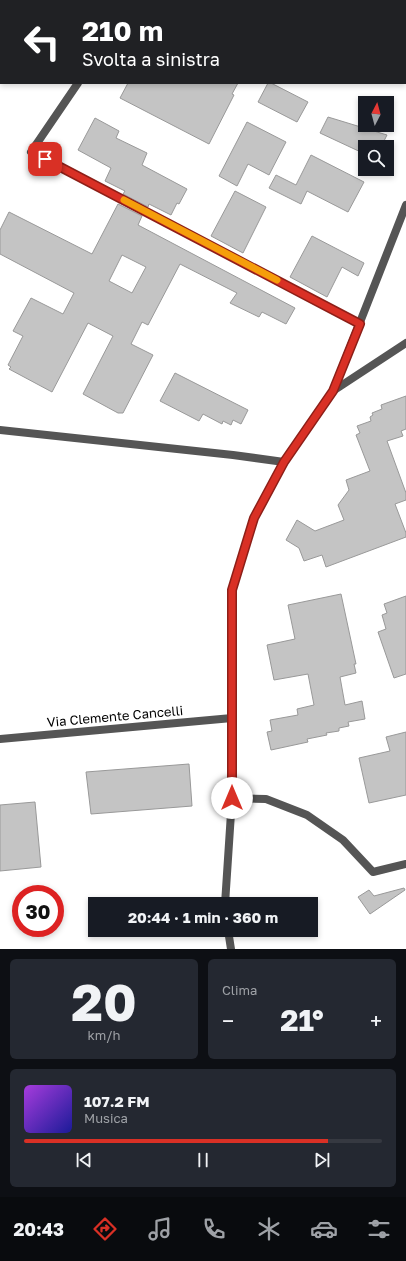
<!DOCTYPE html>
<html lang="it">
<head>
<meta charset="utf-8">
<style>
  :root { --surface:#171b24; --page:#242831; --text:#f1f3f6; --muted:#9ea1a6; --line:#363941; --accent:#d93025 }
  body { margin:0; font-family:"Golos Text",sans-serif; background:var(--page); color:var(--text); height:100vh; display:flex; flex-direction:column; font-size:15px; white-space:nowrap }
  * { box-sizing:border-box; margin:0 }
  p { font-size:13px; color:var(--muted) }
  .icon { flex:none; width:22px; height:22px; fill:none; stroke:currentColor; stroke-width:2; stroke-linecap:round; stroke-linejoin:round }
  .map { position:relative; height:949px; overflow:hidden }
  .details { display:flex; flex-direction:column; gap:10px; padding:10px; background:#0d0f14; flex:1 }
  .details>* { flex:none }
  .hud { position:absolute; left:0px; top:0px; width:406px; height:84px; box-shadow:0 2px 6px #0003; background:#202124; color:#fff; overflow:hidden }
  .needle { width:26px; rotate:6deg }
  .controls { position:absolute; left:358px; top:96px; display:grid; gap:8px }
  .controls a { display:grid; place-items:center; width:36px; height:36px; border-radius:0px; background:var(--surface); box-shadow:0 2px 6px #0003; font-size:20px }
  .speed { position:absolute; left:12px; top:885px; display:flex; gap:8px; font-size:20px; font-weight:700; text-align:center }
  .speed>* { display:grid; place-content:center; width:52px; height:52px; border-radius:50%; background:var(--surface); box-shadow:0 2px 6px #0003; line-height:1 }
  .speed .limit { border:6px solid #d22; background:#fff; color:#111 }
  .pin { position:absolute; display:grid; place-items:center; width:34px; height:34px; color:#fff; margin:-17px; border-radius:8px; box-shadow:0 2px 6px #0006 }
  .me { position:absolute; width:44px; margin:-22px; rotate:0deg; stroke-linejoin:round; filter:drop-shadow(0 0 3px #0008) }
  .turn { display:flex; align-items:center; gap:14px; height:84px; padding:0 16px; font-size:18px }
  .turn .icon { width:52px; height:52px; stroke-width:2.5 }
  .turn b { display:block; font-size:28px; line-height:34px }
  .big { font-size:30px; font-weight:700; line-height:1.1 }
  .details .tile { flex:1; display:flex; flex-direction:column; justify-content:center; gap:6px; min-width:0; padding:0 14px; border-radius:6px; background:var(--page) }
  .details .dial { align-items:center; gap:0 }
  .dial b { font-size:52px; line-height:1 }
  .song { display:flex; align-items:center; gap:12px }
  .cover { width:48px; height:48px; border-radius:6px; background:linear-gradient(135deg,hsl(280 70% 55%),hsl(240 70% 35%)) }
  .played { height:4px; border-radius:2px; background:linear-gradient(90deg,var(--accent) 85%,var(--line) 85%) }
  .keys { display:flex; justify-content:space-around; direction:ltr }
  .heat { display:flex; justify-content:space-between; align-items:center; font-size:22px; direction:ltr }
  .details .tiles { flex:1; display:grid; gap:10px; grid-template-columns:1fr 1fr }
  .tile:last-child { grid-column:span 2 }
  .trip { position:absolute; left:88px; top:897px; width:230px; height:40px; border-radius:0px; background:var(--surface); box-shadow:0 2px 6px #0003; font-weight:700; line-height:40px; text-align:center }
  .tab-bar { display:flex; height:64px; justify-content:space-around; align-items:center; background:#090b0e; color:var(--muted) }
  .tab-bar .icon { width:28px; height:28px }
  .tab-bar .selected { color:var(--accent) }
  .tab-bar b { font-size:18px; color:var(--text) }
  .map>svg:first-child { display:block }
  .building { fill:#c4c4c4; stroke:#999; fill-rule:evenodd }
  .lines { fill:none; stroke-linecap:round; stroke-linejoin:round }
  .service { stroke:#555; stroke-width:8 }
  .minor { stroke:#555; stroke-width:8 }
  .route-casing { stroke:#8d1f18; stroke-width:10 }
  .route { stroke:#d93025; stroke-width:7 }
  .slow { stroke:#f59e0b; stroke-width:7 }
  .labels { text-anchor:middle; stroke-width:3; stroke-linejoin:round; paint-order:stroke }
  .street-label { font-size:13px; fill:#000; stroke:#fff }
</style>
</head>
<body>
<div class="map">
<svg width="406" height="949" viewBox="0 0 406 949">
  <rect width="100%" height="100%" fill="#fff"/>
  <!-- building -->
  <path class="building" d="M128 83H238L232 94 234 95 209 144 120 98Z
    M268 83H271L308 102 297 122 258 102Z
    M328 117 387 135 381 147H365V154L320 133Z
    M95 118 119 131 116 138 147 153 142 165 187 189 179 204 177 203 171 215 149 204 148 207 123 194 125 191 105 181 111 168 78 150Z
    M247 122 286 142 269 175 248 164 237 186 219 176Z
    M311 155 364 182 348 212 307 191 301 204 269 188 276 175 296 185Z
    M235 191 266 207 243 253 211 236Z
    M118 204 142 216 138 225 295 308 286 324 262 312 259 317 230 303 237 293 180 264 148 325 142 322 131 344 153 355 123 413H118L83 394 113 336 88 323 52 392 9 369 11 367 8 365 23 336 13 331 31 298 63 314 74 293 0 254V230L9 212 92 254ZM122 255 146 267 132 293 109 281Z
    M312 236 364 263 358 276 342 267 327 297 290 277Z
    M175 373 248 410 241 424 233 420 231 425 223 421 222 424 203 414 199 421 160 401Z
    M406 396V429L401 431 403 436 387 441 406 493V500L395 504 406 533V537L326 567 322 555 304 561 299 548 286 540 297 520 315 531 344 520 338 505 349 490 346 480 370 471 356 435 360 433 357 426 371 421 370 417 373 415 372 413 382 409 381 405Z
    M341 594 356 664H354L356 673 340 677 345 705 362 701 365 719 348 722 349 726 339 728V731L326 733 327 735 307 739 308 742 271 750 267 732 272 731 270 720 298 715 297 709 314 705 308 674 274 680 267 645 295 639 288 605Z
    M406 596V674L394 678 378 632 386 629 382 615 387 613 384 604Z
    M406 732V795L369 803 359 758 390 751 386 737Z
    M189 764 192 806 91 814 86 772Z
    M35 802 41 867 0 871V805Z
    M404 888 405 890 370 914 358 897 369 890 374 896Z"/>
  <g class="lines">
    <!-- service -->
    <path class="service" d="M0 430 233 455 284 462"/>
    <!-- minor -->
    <path class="minor" d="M133 1 134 0
      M78 83 31 152 360 324
      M333 391 406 343
      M0 739 232 718
      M232 798 266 799 307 815 343 840 373 872 406 864
      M225 904 232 798V590L254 518 284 462 333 391 406 205
      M228 930 231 949"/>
  </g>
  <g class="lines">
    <!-- route casing -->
    <g class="route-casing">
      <path id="route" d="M45 159 360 324 333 391 284 462 254 518 232 590V798"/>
    </g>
    <!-- route -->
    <use href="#route" class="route"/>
    <!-- slow -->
    <path class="slow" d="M124 200 277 280"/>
  </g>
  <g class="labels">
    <!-- street labels -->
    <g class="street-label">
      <text transform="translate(115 716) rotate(-5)" y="5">Via Clemente Cancelli</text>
    </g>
  </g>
</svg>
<div class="controls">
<a><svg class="needle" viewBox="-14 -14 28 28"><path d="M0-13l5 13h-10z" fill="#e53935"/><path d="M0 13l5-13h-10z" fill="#9ea1a6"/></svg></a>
<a><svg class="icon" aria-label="search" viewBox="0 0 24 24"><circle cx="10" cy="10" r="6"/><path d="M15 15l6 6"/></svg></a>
</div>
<div class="speed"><div class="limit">30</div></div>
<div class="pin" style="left:45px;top:159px;background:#d93025"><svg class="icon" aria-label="arrive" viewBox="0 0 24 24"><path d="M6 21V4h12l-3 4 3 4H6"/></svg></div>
<svg class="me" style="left:232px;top:798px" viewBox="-20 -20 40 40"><circle r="19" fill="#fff"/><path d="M0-13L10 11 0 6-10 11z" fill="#d93025"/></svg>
<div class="trip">20:44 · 1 min · 360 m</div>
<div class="hud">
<div class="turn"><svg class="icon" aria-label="left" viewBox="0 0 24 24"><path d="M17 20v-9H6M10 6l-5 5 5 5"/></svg><div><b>210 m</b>Svolta a sinistra</div></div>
</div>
</div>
<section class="details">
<div class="tiles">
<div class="tile dial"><b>20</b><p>km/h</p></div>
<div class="tile"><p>Clima</p>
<div class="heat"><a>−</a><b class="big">21°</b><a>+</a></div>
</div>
<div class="tile">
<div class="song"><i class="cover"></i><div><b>107.2 FM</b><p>Musica</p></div></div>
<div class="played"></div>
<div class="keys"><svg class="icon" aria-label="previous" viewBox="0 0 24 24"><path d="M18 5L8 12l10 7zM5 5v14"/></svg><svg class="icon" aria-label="pause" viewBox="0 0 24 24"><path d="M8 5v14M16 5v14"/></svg><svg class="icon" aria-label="next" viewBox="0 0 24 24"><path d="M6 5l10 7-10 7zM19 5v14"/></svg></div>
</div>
</div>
</section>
<nav class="tab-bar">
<b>20:43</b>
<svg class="icon selected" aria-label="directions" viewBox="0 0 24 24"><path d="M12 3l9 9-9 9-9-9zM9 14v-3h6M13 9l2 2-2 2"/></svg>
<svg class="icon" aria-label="music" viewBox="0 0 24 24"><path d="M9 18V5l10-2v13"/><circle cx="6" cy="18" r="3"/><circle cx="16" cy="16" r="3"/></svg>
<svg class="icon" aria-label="phone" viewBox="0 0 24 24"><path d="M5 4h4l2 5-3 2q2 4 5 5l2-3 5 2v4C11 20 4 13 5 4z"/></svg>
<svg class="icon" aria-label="climate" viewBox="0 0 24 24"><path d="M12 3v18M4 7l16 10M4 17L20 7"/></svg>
<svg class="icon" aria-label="car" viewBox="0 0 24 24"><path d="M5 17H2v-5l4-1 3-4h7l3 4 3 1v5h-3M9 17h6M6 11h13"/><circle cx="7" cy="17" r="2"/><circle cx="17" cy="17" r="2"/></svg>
<svg class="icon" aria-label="filters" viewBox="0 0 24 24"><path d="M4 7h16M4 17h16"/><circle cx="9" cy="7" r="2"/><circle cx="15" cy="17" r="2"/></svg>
</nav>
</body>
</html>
